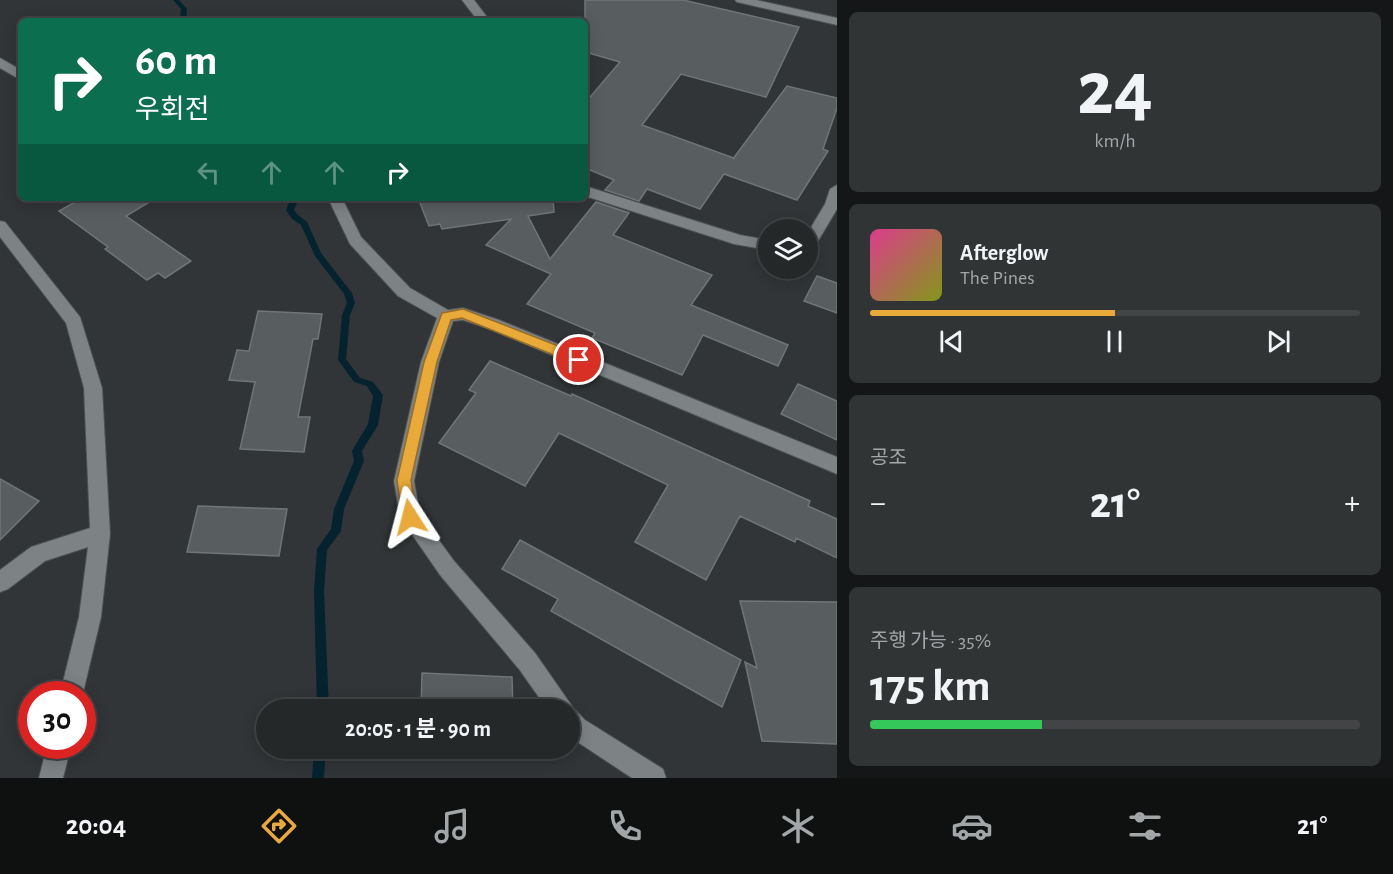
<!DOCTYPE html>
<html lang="ko">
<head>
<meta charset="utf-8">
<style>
  :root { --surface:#252829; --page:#313435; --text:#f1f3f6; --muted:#a3a6a8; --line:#424446; --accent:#eaaa39 }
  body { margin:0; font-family:"Alegreya Sans","Noto Sans KR",sans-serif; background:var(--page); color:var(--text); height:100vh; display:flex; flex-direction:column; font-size:22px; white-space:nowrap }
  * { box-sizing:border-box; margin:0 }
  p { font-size:20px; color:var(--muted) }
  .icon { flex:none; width:33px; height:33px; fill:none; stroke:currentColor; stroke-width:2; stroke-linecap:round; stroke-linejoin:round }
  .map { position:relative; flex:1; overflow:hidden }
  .panel { display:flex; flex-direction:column; gap:12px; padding:12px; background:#141617; width:556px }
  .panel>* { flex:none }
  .hud { position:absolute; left:18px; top:18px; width:570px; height:183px; border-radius:9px; box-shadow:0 3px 15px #0003,0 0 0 2px var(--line); background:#0b6e4f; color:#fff; overflow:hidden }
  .controls { position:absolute; left:758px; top:219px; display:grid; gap:12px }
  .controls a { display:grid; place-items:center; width:60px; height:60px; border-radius:50%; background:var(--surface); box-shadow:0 3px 15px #0003,0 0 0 2px var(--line); font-size:30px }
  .speed { position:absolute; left:18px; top:681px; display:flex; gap:12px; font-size:30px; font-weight:700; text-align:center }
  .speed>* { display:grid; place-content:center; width:78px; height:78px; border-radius:50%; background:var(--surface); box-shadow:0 3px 15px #0003,0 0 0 2px var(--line); line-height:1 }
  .speed .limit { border:9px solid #d22; background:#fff; color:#111 }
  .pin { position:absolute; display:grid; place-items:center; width:51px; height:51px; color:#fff; margin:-26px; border:3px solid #fff; border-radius:50%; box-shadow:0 2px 6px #0007 }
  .me { position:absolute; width:66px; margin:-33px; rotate:351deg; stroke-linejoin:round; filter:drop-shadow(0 0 4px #0008) }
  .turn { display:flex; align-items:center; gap:21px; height:126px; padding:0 18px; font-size:27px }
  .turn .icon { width:78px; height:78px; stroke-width:2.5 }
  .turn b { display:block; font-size:42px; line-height:51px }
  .lanes { display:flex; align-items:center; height:57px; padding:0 18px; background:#0003; justify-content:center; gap:30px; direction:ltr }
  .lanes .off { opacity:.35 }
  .big { font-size:45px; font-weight:700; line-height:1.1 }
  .panel .tile { flex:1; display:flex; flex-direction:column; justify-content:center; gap:9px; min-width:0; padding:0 21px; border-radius:9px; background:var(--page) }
  .panel .dial { align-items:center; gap:0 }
  .dial b { font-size:78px; line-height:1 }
  .song { display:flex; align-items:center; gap:18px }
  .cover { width:72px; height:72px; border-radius:9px; background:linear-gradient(135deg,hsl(330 70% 55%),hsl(70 70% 35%)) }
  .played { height:6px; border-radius:3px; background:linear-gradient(90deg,var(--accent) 50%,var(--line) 50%) }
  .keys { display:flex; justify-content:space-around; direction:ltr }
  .heat { display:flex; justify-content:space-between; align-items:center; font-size:33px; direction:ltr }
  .charge { height:9px; border-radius:4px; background:linear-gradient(90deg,#34c759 35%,var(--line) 0) }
  .trip { position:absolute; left:256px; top:699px; width:324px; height:60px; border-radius:30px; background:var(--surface); box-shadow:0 3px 15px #0003,0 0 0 2px var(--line); font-weight:700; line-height:60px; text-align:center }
  .tabs { display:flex; height:96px; justify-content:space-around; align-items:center; background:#0f1010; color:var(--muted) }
  .tabs .icon { width:42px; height:42px }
  .tabs .active { color:var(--accent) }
  .tabs b { font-size:27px; color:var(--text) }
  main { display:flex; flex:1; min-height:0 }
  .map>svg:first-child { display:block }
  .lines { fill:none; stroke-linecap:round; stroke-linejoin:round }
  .stream { fill:#05232f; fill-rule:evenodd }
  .building { fill:#585d5f; stroke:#707577; stroke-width:1.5 }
  .street-casing { stroke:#4d5153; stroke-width:2 }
  .street { fill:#7d8284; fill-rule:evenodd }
  .route { fill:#eaaa39; stroke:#986e25; stroke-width:1.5 }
</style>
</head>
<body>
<main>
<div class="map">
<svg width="837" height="778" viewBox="0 0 837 778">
  <rect width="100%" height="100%" fill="#313537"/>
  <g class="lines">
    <!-- stream -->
    <path class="stream" d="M173 0H179L187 9 186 21H180L181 9Z
      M291 198H299L294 210 298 215 307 222 321 253 352 293 355 303 350 315 346 359 360 378 373 382 383 395 378 425 362 451 364 461 344 509 341 531 327 550 324 591 329 710H317L314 591 317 549 331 529 334 509 354 461 352 451 368 424 373 396 367 386 354 382 338 360 342 315 347 303 344 294 315 256 301 225 292 219 286 210Z
      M314 748H326L324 778H312Z"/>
  </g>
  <!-- building -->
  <path class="building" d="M585 0H683L799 27 766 97 681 74 642 125 734 158 733 159 787 86 837 98V108L823 149 828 151 797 200 724 174 700 209 647 189 639 201 605 190 614 180 585 168V103L620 62 585 52Z
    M82 198H156L126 216 191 261 165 278 158 273 147 280 105 249 108 247 59 211Z
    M418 198H553L554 212 528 216 550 259 596 202 629 213 613 235 712 275 691 305 788 345 778 366 703 335 682 375 592 338 595 333 527 304 551 274 486 245 511 219 442 229 440 224 429 226Z
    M817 276 837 283V313L804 301Z
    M258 311 322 314 318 339H313L298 417H310L304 452 240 449 255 382 229 380 237 350 249 351Z
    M490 361 571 396 572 394 810 501 808 506 837 519V558L796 538 795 542 740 516 706 580 635 542 668 485 559 433 525 486 439 443 476 393 469 390Z
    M798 384 837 401V440L781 414Z
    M0 479 39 501 0 540Z
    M198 506 287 509 279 556 187 552Z
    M520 540 741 660 722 707 551 611 558 599 502 569Z
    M740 601 837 602V744L762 741 745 662 757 668Z
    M422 673 512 677 513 710H421Z"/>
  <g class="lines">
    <!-- street casing -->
    <g class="street-casing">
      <path id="street" d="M462 0H474L490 21H478Z
        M735 0H756L837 18V25L737 2Z
        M0 58 21 70V80L0 68Z
        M837 185V209L818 241 807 244V234L825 204 830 189Z
        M585 186 740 235 768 240V250L734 244 585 196Z
        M328 198H342L361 237 410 288 448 310 463 308 499 320 837 457V474L487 328 463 320 453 321 439 362 414 481 420 514 454 561 535 653 574 709 585 720 663 769 666 778H632L570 737V710H548L519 669 440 575 400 517 394 481 421 362 437 318 398 296 350 244Z
        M0 221 5 222 80 317 102 388 110 534 101 617 82 697V694H60L79 617 88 547 45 561 8 589 0 592V570L31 547 90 528 84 388 66 323 0 237Z
        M47 746H71L63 778H39Z"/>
    </g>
    <!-- street -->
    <use href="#street" class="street"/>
  </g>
  <!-- route -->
  <path class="route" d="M463 309 584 356 585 360 579 365 462 318 451 320 437 362 411 480 417 517 415 521 410 523 404 521 402 517 397 480 424 362 442 313Z"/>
</svg>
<div class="controls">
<a><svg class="icon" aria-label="layers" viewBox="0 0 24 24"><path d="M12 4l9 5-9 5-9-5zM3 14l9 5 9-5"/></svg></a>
</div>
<div class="speed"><div class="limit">30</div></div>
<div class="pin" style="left:579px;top:360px;background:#d93025"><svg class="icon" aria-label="arrive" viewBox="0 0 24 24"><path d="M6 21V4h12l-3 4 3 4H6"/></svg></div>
<svg class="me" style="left:410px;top:517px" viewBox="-20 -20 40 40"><path d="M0-17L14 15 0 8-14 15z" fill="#eaaa39" stroke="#fff" stroke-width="4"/></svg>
<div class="trip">20:05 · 1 분 · 90 m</div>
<div class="hud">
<div class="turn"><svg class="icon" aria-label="right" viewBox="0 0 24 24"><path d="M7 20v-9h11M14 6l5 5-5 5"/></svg><div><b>60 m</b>우회전</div></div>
<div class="lanes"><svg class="icon off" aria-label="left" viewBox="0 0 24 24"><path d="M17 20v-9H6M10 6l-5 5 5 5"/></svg><svg class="icon off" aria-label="ahead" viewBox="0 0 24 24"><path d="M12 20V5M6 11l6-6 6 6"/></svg><svg class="icon off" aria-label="ahead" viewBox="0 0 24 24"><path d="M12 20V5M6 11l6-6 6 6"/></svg><svg class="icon" aria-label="right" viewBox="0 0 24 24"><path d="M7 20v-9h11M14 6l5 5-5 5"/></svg></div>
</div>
</div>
<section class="panel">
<div class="tile dial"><b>24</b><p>km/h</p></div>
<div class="tile">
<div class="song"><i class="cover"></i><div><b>Afterglow</b><p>The Pines</p></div></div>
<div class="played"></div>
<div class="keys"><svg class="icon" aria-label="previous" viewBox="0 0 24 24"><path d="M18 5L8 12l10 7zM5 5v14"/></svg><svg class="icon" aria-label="pause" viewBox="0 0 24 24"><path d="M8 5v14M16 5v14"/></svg><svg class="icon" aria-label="next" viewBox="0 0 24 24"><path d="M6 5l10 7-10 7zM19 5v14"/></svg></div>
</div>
<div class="tile"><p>공조</p>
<div class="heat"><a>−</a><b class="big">21°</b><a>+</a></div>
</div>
<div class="tile"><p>주행 가능 · 35%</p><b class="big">175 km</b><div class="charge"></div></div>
</section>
</main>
<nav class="tabs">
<b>20:04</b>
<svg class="icon active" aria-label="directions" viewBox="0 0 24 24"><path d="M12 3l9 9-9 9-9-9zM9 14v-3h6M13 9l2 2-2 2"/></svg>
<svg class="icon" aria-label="music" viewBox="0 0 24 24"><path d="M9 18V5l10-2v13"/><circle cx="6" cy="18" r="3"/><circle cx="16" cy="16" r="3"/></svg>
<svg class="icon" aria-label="phone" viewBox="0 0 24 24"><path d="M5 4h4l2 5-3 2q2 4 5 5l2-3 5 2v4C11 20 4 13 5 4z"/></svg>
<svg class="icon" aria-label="climate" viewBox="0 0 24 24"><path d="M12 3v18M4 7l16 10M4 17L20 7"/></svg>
<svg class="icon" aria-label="car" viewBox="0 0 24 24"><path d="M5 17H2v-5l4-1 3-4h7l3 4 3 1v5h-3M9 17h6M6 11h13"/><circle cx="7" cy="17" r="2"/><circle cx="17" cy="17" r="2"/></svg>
<svg class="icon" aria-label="filters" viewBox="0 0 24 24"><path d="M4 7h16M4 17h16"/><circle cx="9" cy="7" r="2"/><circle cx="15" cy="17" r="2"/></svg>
<b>21°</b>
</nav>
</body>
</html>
